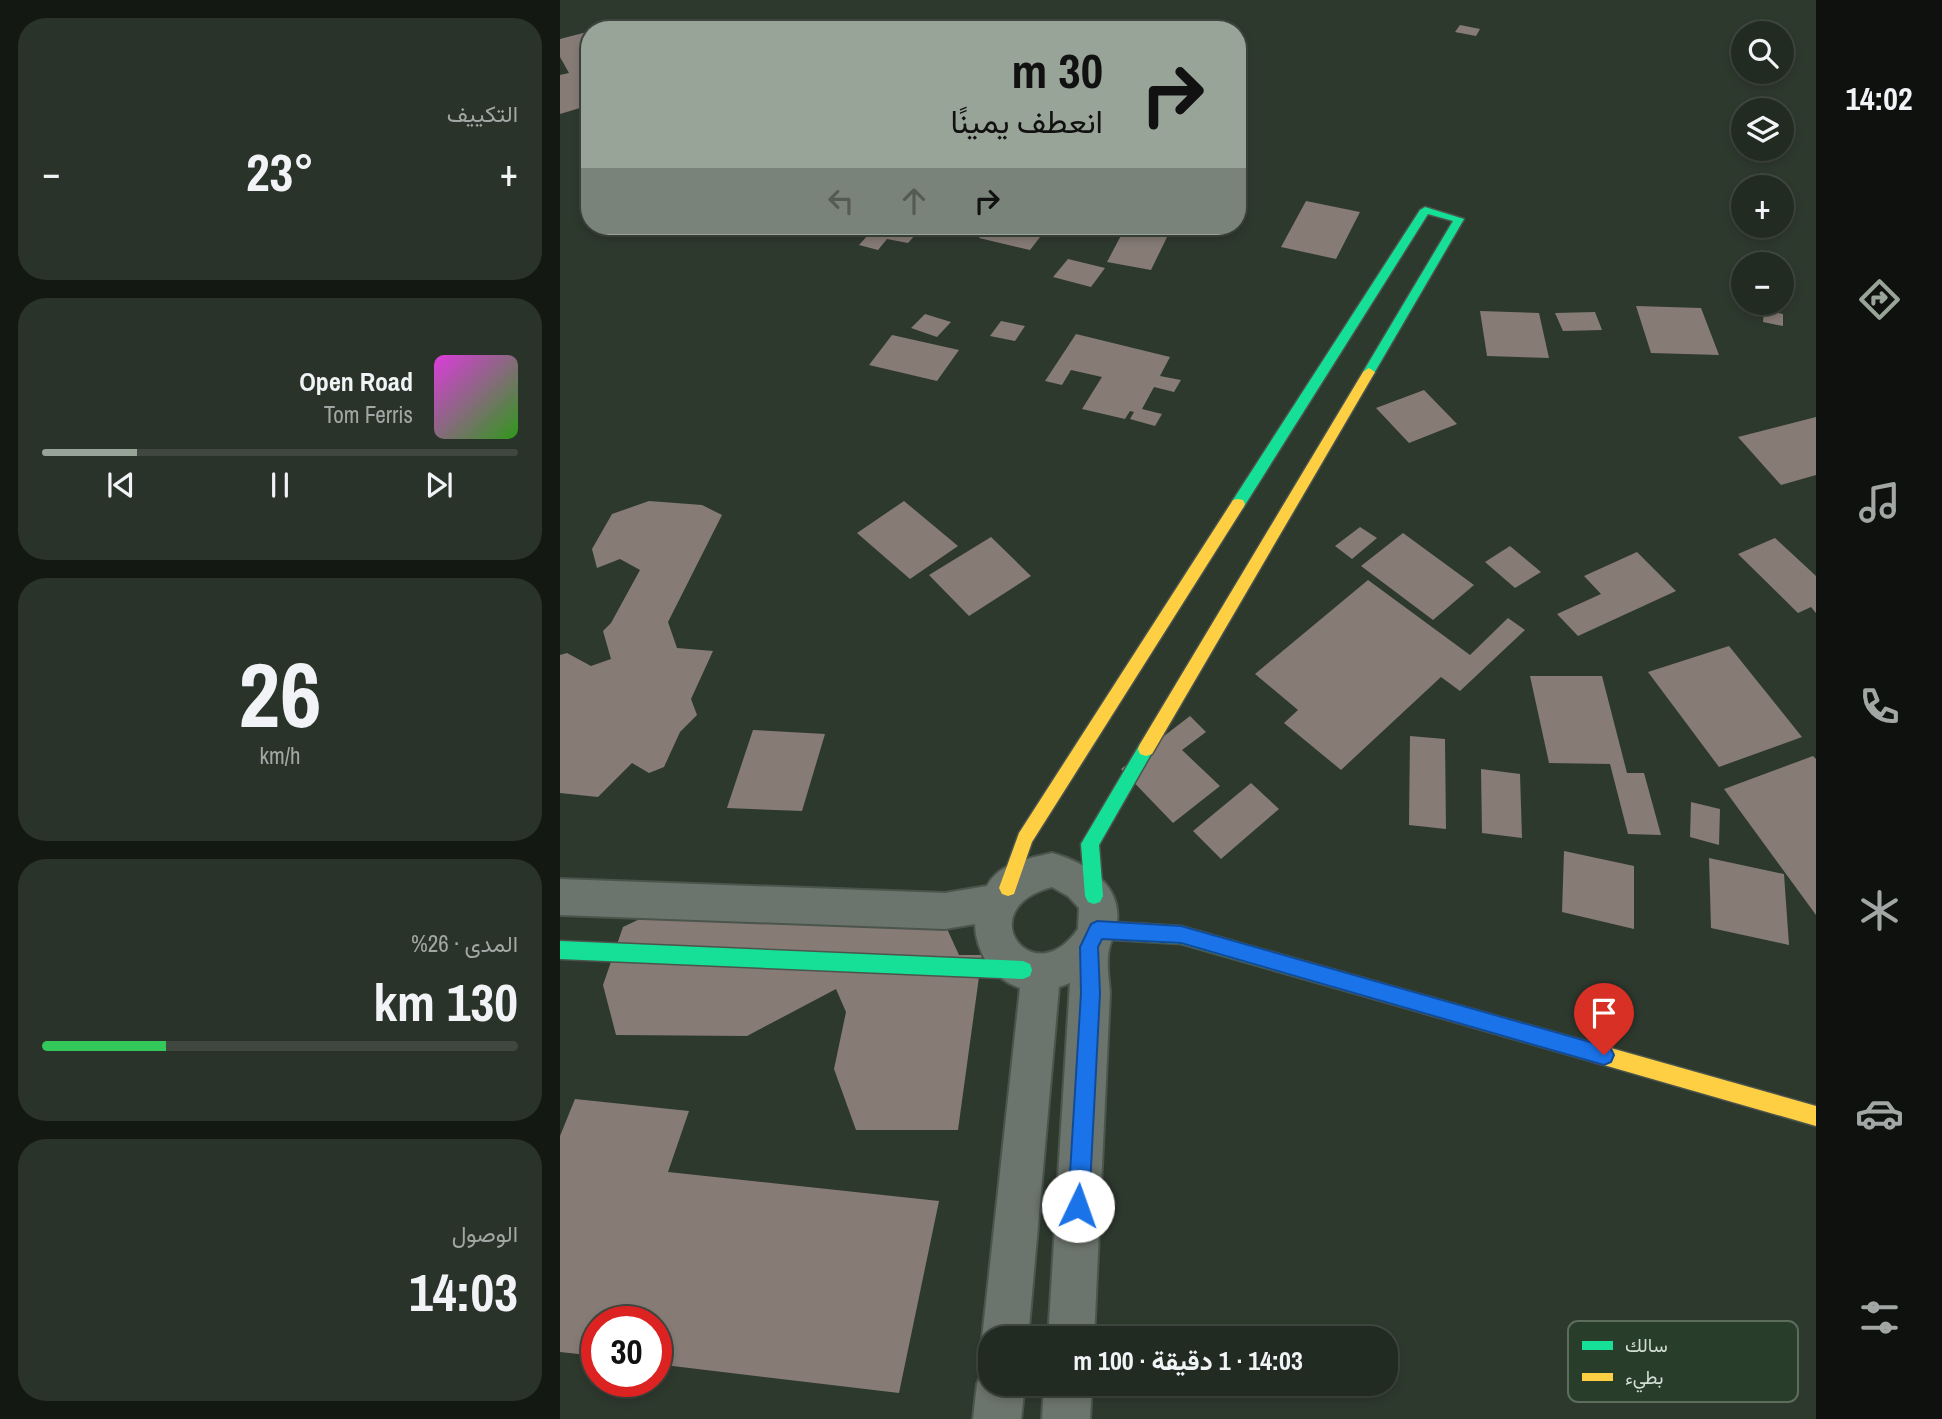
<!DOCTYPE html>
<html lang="ar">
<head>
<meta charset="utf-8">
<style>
  :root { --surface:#222b22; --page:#2a332a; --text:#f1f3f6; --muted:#a2a7a5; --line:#3f4740; --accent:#99a499 }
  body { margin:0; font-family:"Archivo Narrow",Vazirmatn,sans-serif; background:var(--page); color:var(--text); direction:rtl; height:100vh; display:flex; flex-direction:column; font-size:26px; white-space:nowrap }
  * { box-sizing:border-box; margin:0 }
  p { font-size:23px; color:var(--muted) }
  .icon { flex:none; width:38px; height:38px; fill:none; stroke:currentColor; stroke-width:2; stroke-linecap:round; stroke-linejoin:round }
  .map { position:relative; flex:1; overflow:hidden; direction:ltr }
  .side { display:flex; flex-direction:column; gap:18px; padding:18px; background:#131813; width:560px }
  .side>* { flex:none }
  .hud { position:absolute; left:21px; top:21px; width:665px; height:214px; border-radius:28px; box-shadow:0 4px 10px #0003,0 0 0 2px var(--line); direction:rtl; background:#99a499; color:#111; overflow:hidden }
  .controls { position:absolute; left:1171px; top:21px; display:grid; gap:14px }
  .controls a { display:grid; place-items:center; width:63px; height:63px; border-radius:50%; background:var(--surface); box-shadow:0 4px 10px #0003,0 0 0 2px var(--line); font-size:35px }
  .speed { position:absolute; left:21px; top:1306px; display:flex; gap:14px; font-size:35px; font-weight:700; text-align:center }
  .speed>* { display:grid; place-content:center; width:91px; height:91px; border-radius:50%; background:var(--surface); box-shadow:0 4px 10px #0003,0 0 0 2px var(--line); line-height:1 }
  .speed .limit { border:10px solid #d22; background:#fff; color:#111 }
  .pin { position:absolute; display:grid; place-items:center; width:60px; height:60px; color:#fff; margin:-72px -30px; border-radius:50% 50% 50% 0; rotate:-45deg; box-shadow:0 0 7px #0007 }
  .pin .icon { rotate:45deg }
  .me { position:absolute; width:77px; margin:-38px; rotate:3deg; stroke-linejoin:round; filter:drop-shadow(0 0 5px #0008) }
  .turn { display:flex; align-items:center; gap:24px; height:147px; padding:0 28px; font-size:32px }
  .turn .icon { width:91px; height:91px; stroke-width:2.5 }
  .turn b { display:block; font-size:49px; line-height:60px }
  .lanes { display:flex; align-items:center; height:66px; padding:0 28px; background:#0003; justify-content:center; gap:35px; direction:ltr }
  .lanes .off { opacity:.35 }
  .big { font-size:52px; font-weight:700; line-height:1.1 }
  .side .tile { flex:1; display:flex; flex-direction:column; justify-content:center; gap:10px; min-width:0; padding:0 24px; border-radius:28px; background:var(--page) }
  .side .dial { align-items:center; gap:0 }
  .dial b { font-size:91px; line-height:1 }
  .song { display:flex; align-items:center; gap:21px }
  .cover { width:84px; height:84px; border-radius:10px; background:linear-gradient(135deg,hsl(300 70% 55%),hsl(110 70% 35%)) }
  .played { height:7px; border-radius:4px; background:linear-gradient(90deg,var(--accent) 20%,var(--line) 20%) }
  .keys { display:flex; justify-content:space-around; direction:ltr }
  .heat { display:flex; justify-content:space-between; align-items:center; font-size:38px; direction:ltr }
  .charge { height:10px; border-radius:5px; background:linear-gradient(90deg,#34c759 26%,var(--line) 0) }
  .trip { position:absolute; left:418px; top:1326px; width:420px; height:70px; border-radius:28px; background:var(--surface); box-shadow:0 4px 10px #0003,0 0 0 2px var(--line); font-weight:700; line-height:70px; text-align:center; direction:rtl }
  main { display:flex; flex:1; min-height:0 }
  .tab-bar { display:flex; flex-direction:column; width:126px; justify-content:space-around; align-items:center; background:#0e110e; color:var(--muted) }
  .tab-bar .icon { width:49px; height:49px }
  .tab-bar .current { color:var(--accent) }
  .tab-bar b { font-size:32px; color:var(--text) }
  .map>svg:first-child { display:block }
  .building { fill:#867b75 }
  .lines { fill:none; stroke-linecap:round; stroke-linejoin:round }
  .street-casing { stroke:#4b554c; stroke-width:4 }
  .fast-casing { stroke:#4b554c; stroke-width:3 }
  .slow-casing { stroke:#4b554c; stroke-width:3 }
  .street { fill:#6c756d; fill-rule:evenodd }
  .fast { fill:#16e098; fill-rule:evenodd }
  .slow { fill:#ffcf43; fill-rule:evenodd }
  .route { fill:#1a73e8; stroke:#114b97; stroke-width:2 }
  .key { fill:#293d2b; stroke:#5c6d5d; stroke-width:2 }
  .key-label { font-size:19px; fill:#d2ded3 }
</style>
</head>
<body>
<main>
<nav class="tab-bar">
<b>14:02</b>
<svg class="icon current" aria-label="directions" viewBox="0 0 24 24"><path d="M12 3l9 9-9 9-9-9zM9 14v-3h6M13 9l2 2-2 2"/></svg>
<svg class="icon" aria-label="music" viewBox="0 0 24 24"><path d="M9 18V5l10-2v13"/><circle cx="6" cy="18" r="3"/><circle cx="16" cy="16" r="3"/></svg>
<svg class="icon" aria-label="phone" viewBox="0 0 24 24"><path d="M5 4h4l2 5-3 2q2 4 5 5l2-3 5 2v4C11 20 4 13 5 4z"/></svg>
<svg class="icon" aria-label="climate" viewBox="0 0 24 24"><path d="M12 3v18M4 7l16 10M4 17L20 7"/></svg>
<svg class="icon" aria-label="car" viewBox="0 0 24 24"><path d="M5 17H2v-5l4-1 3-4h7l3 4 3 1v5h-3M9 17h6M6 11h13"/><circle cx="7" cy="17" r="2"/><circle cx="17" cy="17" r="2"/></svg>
<svg class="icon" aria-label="filters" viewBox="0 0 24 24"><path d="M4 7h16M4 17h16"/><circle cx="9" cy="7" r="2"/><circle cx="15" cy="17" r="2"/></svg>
</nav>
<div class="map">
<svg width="1256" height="1419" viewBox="0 0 1256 1419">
  <rect width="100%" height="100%" fill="#2e392e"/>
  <!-- building -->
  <path class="building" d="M900 25 920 29 916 36 895 32Z
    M27 32 30 36V105L0 114V75L9 73 0 57V39Z
    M746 201 800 212 776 259 721 247Z
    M316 226H317L356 234 348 243 327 239 318 250 299 245Z
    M428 226H478L487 228 470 250 419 238Z
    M566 226 609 233 591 270 547 262Z
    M508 259 545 268 531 287 493 277Z
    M1076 306 1141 308 1159 355 1091 353Z
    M1204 310 1223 314V326L1203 322Z
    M920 311 979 313 989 358 927 356Z
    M1035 312 1042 330 1003 331 995 313Z
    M365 314 391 322 377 337 351 328Z
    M441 321 465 326 455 341 430 336Z
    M516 334 610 357 600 376 621 380 614 392 594 387 582 409 602 414 595 426 570 419 574 412 570 411 565 419 522 409 542 377 511 370 502 385 485 381Z
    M332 335 399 350 377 381 309 365Z
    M864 390 897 424 849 443 816 408Z
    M1256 417V475L1221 485 1178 437Z
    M89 501 142 505 162 515 108 622 117 648 153 651 131 699 137 715 120 732 104 767 89 773 72 763 38 797 0 793V655L7 653 31 666 51 659 43 631 51 623 80 570 60 559 37 568 32 549 52 514Z
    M344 501 398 546 350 579 297 533Z
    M800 527 817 538 792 559 775 546Z
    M843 533 914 585 873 620 801 566Z
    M431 537 471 576 409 616 369 575Z
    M1215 538 1256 576V613L1251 607 1238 613 1178 554Z
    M950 546 981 572 955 588 925 562Z
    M1077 552 1116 591 1018 636 997 614 1041 594 1024 576Z
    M808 580 910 655 948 618 965 630 900 691 881 677 781 770 724 723 738 710 695 674Z
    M1169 646 1242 737 1159 767 1088 672Z
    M970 676H1042L1067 773H1084L1101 835 1068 834 1050 764 989 763Z
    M630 716 646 732 622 750 660 786 613 823 561 769Z
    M193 730 265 734 242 811 167 808Z
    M850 736 885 739 886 829 849 825Z
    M1253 756 1256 759V915L1164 789Z
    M921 769 960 774 962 838 922 833Z
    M691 783 719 809 661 859 633 831Z
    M1131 802 1160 809 1159 845 1130 837Z
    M1004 851 1074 866V929L1002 912Z
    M1149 858 1224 874 1229 945 1151 928Z
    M84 917 383 920 399 955H422L398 1130H296L274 1069 286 1012 276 989 187 1036 56 1035 43 985 63 927Z
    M15 1099 129 1111 108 1172 379 1201 339 1393 96 1364V1321H37V1356L0 1352V1136Z"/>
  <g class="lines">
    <!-- street casing -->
    <g class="street-casing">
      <path id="street" d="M492 853C524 862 562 883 557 923 556 932 551 940 549 949 546 962 549 979 550 993L534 1339H488L510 983 499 987 468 1339H430V1356L422 1339 460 988C433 979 416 953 415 924L385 929 0 915V879L385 893 427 886C438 863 470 858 492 853ZM492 887 508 896 519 908 518 929C473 995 409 909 492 887Z
        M430 1364V1384H465L461 1419H413L417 1384 424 1367Z
        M484 1384H532L530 1419H482Z"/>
    </g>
    <!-- fast casing -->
    <g class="fast-casing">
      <path id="fast" d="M865 207 904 219 813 375H805L803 372 893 221 868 214 683 508H673L671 504 673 500 860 210Z
        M586 742 592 744 594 749 539 845 543 896 540 902 534 904 528 902 525 896 521 844 580 744Z
        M537 921 621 926 870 997 877 999 879 1006 877 1013 870 1015 621 944 537 939 531 936 528 930 531 924Z
        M0 941 463 961 470 964 472 970 470 976 463 979 0 959Z"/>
    </g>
    <!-- slow casing -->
    <g class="slow-casing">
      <path id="slow" d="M809 368 815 372 592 754 586 756 580 754 578 749 580 744 803 372Z
        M678 499 683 500 685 504 683 508 472 842 454 894 448 896 442 894 439 888 459 833 673 500Z
        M870 997 1256 1106V1126L870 1015 863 1013 861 1006 863 999Z"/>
    </g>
    <!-- street -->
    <use href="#street" class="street"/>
    <!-- fast -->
    <use href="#fast" class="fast"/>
    <!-- slow -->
    <use href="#slow" class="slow"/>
  </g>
  <!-- route -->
  <path class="route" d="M537 921 621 926 1044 1046 1051 1049 1054 1055 1051 1062 1044 1065 621 943 542 939 538 947 540 993 529 1206 526 1213 518 1216 511 1213 508 1206 521 993 520 947 531 924Z"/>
  <!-- legend -->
  <rect x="1008" y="1321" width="230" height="81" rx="10" class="key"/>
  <rect x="1022" y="1341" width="31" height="9" fill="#16e098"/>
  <rect x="1022" y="1373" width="31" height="8" fill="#ffcf43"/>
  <g class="key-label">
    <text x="1065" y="1352">سالك</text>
    <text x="1065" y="1384">بطيء</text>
  </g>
</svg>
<div class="controls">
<a><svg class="icon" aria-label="search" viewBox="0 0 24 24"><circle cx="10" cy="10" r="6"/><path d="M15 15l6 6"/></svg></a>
<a><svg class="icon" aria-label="layers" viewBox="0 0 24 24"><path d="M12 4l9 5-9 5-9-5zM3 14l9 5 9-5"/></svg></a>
<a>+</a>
<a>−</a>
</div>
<div class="speed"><div class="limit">30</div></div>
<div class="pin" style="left:1044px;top:1055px;background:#d93025"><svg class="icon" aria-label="arrive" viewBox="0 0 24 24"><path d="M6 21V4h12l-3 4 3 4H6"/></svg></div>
<svg class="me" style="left:518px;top:1206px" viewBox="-20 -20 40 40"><circle r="19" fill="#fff"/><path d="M0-13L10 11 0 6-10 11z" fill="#1a73e8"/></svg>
<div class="trip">14:03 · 1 دقيقة · 100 m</div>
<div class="hud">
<div class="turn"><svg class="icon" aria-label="right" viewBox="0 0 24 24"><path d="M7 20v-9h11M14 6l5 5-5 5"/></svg><div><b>30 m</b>انعطف يمينًا</div></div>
<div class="lanes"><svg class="icon off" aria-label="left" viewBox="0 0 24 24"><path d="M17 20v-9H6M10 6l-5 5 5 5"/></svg><svg class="icon off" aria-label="ahead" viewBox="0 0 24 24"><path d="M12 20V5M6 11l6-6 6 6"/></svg><svg class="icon" aria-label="right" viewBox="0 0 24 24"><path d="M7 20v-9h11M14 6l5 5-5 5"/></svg></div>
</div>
</div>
<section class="side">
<div class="tile"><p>التكييف</p>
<div class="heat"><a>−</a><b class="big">23°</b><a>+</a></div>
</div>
<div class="tile">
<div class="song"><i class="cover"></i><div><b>Open Road</b><p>Tom Ferris</p></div></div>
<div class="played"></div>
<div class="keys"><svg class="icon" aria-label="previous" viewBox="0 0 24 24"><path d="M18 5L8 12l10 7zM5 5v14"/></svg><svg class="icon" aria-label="pause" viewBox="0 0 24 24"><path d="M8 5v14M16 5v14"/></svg><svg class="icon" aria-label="next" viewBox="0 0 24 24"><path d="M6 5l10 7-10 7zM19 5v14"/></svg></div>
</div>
<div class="tile dial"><b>26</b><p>km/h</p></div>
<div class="tile"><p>المدى · 26%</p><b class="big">130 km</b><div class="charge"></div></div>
<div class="tile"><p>الوصول</p><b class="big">14:03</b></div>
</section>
</main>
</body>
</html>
